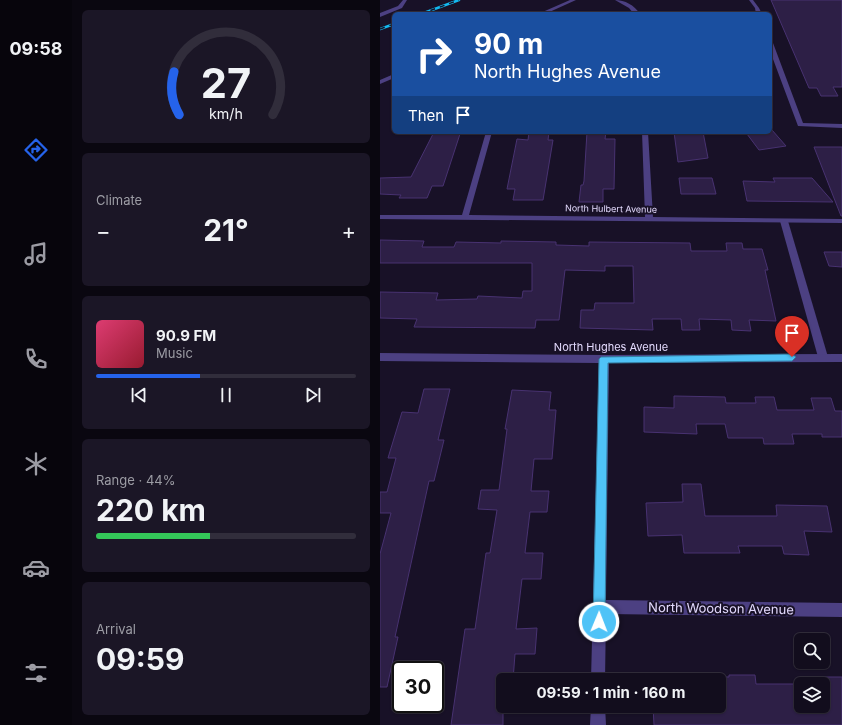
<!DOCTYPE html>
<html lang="en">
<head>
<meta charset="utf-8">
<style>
  :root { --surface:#120d1d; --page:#1b1626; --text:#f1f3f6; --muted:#9c9ca4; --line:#312d3b; --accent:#2563eb }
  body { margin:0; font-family:Inter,sans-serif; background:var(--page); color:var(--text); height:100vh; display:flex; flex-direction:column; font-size:15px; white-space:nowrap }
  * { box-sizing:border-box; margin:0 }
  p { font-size:13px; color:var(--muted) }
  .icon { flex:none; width:22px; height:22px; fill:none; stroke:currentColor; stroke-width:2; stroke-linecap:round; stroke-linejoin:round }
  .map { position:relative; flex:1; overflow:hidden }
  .drawer { display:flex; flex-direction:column; gap:10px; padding:10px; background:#0a0710; width:308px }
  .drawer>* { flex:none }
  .banner { position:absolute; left:12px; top:12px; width:380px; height:122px; border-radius:6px; box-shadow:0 1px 3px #0004,0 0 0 1px var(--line); background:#1a4fa0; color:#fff; overflow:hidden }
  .buttons { position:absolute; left:414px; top:633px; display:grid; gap:8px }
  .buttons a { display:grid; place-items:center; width:36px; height:36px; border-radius:6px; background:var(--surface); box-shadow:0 1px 3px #0004,0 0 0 1px var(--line); font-size:20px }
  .speed { position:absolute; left:12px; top:661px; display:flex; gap:8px; font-size:20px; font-weight:700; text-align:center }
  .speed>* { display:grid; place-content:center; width:52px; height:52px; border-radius:50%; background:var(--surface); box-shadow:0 1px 3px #0004,0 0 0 1px var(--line); line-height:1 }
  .speed .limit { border:2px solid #111; border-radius:6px; background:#fff; color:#111 }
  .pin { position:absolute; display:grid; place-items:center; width:34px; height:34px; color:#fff; margin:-41px -17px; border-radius:50% 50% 50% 0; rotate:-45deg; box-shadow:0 0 4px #0007 }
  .pin .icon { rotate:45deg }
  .me { position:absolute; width:44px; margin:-22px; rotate:1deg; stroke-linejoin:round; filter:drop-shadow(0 0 3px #0008) }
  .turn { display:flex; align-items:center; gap:14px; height:84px; padding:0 16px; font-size:18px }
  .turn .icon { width:52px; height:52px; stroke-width:2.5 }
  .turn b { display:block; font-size:28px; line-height:34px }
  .then { display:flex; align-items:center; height:38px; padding:0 16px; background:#0003; gap:8px; font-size:15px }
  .big { font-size:30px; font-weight:700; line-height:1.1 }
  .drawer .card { flex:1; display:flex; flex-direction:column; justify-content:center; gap:6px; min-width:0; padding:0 14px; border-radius:6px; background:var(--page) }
  .drawer .dial { align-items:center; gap:0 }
  .dial svg { height:104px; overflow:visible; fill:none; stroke:var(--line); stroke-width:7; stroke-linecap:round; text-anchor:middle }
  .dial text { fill:var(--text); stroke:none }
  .song { display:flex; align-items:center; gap:12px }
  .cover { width:48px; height:48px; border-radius:6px; background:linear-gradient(135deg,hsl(340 70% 55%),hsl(350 70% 35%)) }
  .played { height:4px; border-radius:2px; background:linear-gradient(90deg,var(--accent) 40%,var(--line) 40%) }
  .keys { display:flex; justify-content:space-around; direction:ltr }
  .heat { display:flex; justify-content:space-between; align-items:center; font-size:22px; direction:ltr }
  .charge { height:6px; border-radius:3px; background:linear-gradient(90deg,#34c759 44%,var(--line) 0) }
  .trip { position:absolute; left:116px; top:673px; width:230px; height:40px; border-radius:6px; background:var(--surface); box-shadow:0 1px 3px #0004,0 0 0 1px var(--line); font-weight:700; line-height:40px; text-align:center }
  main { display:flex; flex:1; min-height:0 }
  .menu { display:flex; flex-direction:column; width:72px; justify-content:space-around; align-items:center; background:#07050c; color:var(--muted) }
  .menu .icon { width:28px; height:28px }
  .menu .on { color:var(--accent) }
  .menu b { font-size:18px; color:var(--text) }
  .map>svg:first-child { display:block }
  .building { fill:#2d1f46; stroke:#483271 }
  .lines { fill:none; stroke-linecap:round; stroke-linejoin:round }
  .lane { fill:#4c4082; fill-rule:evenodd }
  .street { fill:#4c4082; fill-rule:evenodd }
  .rail-casing { stroke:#13b8ef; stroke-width:2.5 }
  .rail { stroke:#181127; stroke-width:1.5; stroke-dasharray:5; stroke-linecap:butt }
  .route { fill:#4fc3f7; stroke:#337fa1 }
  .labels { text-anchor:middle; stroke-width:4; stroke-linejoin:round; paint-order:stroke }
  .far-street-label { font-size:9px; fill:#e3dafd; stroke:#181127 }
  .street-label { font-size:11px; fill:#e3dafd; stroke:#181127 }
  .near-street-label { font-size:13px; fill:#e3dafd; stroke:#181127 }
</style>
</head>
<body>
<main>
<nav class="menu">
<b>09:58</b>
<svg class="icon on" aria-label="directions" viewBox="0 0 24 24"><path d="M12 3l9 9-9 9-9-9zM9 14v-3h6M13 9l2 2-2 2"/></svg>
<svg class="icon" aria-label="music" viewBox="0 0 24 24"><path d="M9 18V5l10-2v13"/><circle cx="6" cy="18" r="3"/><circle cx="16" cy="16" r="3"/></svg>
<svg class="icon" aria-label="phone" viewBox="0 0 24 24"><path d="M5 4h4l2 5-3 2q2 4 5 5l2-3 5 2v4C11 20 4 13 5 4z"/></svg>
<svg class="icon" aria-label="climate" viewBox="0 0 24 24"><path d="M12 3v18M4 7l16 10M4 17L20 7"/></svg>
<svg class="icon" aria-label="car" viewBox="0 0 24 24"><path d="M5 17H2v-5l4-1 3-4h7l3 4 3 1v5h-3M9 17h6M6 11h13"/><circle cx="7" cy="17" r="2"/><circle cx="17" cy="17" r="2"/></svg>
<svg class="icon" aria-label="filters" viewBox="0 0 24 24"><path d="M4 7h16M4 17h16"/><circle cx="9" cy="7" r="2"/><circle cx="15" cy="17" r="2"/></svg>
</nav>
<section class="drawer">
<div class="card dial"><svg viewBox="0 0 100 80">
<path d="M14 69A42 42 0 1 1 86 69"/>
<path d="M14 69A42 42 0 0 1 10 36" stroke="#2563eb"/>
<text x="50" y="56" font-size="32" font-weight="700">27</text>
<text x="50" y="72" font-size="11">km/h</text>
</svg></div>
<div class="card"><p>Climate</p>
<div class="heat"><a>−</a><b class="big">21°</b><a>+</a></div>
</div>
<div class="card">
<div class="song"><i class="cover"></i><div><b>90.9 FM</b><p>Music</p></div></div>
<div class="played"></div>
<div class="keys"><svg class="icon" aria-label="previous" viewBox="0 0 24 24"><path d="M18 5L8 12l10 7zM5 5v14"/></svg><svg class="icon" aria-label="pause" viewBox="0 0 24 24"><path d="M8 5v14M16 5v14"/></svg><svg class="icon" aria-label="next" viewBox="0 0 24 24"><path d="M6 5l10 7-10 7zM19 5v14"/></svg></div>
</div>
<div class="card"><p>Range · 44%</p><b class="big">220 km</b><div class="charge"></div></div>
<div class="card"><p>Arrival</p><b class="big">09:59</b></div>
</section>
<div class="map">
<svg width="462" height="725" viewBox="0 0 462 725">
  <rect width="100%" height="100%" fill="#181127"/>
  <!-- building -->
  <path class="building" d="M391 0H462V87H453L458 96H441L437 88H429Z
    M392 130 406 146 379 150 367 134 390 132Z
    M149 132H169L168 140H173L163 200H133L135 189H127L137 139 148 140Z
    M207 132H226L225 139H235L234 189H223V202H199L201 185H203L204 181Z
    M294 132H323L328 158 298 162Z
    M53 134H80L63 186H52L47 198H19L21 195 0 194V178L31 177Z
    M434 147H462V216H461Z
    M299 178H332L336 194H301Z
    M393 178H432L453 202 367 201 363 181 395 182Z
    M0 240 44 241 42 247H74L76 242 121 243V241L176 242V245L209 246V242L310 243 311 251H347L346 243H362L363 249H382L388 270H385L396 321 369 320 371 331 352 330 351 320 319 319 320 330H302L301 319H272L273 330 200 328 201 310H214L215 303H254L253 266H225V271L185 270 179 320H156L155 328 34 327 37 319 0 318V292L58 293 56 300 97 299 98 296 142 298 143 291H152V263H0Z
    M444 252H462V267L449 266Z
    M44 389H70L58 440H64L54 481H49L15 637H18L7 687H0V554L11 513H0V492H7L16 458H8L22 412 38 413Z
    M132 390 171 392 169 410H176L172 459H154L151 491H169L167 512H150L145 553H163L161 579H142L136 629 157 628 155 654H135L133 680H123V725H71L85 629H95L106 553H110L117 510 98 509 101 490H119L127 429H125Z
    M294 396 345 397 346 403H376L375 397H394L397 410H434L431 398H451L455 411H462V437H442V434H412L414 444H384L383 438H348L345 424H316L317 434 264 432V407L294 408Z
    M302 484H321L325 516H397L396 505 447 506 452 532 424 531 429 555 404 554 402 546H358L360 553H304L302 535 268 536 266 503 303 502Z
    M349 675H375L376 684H421V706H443V684H434L432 677H462V725H274L273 706H339V680H314V676L349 677Z"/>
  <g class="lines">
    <!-- lane -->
    <path class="lane" d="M401 219H407L408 221 448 357 447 360H439L438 357 400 221Z"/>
    <!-- street -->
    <path class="street" d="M23 0H27L22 8 0 17V13L18 6Z
      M190 0H196L165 14H158Z
      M235 0C245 0 254 5 260 14H254L249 8Z
      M369 0H373L379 8 382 14H376L375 8Z
      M390 41 393 43 423 123 462 124V128L418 126 390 51Z
      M14 74V78L0 84V80Z
      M106 132H112L89 215 265 217 262 132H268L273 217 462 219V223L0 219V215H82Z
      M0 353 224 355 462 354V362L229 363 226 600 462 603V617L226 614 225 680H211L219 363 0 361Z
      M211 706H225L226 725H210Z"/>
    <!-- rail casing -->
    <g class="rail-casing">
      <path id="rail" d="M41 14 79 0
        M0 29 14 24"/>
    </g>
    <!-- rail -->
    <use href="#rail" class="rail"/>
  </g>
  <!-- route -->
  <path class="route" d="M412 354 416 357 412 361 228 363 225 622 223 626 219 628 214 626 213 622 219 359 221 357Z"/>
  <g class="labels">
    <!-- far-street labels -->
    <g class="far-street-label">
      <text transform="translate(231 209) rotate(1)" y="3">North Hulbert Avenue</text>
    </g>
    <!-- street labels -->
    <g class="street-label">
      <text x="231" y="351">North Hughes Avenue</text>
    </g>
    <!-- near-street labels -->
    <g class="near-street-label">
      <text transform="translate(341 608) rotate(1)" y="5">North Woodson Avenue</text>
    </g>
  </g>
</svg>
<div class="buttons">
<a><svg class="icon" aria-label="search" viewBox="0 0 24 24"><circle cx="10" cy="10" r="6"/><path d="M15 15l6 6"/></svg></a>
<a><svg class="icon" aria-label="layers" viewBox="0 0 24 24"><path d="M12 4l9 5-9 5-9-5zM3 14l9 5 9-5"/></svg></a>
</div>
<div class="speed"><div class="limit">30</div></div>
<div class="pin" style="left:412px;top:357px;background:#d93025"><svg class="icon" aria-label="arrive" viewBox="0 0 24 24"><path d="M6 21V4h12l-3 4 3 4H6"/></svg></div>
<svg class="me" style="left:219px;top:622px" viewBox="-20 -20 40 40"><circle r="17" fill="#4fc3f7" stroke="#fff" stroke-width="3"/><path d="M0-11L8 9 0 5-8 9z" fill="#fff"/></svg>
<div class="trip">09:59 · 1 min · 160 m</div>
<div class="banner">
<div class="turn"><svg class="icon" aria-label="right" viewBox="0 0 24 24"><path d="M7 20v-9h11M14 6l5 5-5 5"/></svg><div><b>90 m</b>North Hughes Avenue</div></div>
<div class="then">Then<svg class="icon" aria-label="arrive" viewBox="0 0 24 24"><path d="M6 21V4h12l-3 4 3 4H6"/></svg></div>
</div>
</div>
</main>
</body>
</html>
